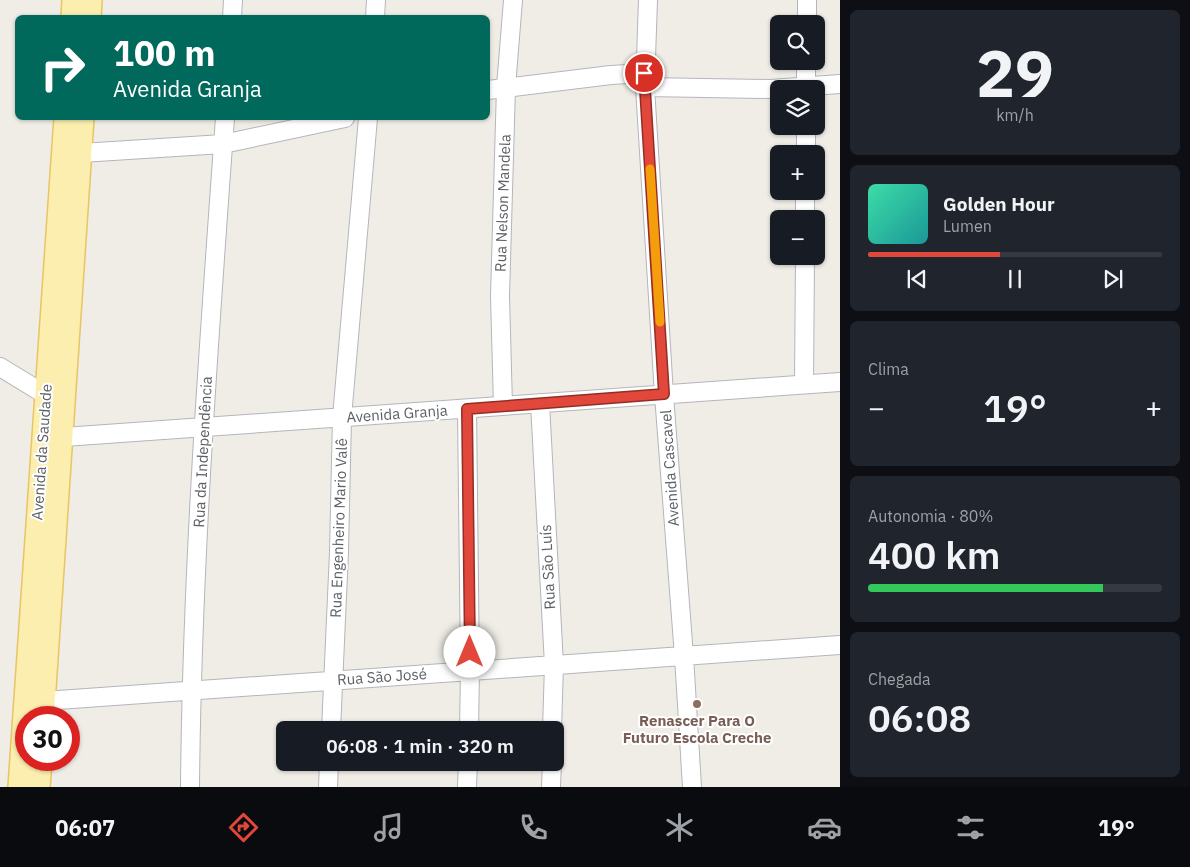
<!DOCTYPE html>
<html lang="pt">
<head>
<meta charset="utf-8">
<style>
  :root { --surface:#171b24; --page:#20242c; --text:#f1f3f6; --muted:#9ea1a6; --line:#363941; --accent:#e1473a }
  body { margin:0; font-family:"IBM Plex Sans",sans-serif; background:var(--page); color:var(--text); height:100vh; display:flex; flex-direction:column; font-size:19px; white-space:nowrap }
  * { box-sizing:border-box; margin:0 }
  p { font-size:16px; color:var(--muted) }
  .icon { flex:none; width:28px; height:28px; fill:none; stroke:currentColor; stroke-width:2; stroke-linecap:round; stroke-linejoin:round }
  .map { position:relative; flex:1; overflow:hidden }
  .drawer { display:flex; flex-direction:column; gap:10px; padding:10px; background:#0d0f14; width:350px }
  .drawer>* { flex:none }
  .guide { position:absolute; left:15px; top:15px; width:475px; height:105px; border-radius:8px; box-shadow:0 1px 4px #0004; background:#00695c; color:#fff; overflow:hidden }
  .fabs { position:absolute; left:770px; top:15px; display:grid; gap:10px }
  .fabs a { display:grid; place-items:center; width:55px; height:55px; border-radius:8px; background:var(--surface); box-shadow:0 1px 4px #0004; font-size:25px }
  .speed { position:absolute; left:15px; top:706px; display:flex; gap:10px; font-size:25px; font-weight:700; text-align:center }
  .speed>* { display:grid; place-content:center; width:65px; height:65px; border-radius:50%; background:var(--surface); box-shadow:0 1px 4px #0004; line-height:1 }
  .speed .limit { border:8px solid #d22; background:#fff; color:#111 }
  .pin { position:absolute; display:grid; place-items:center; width:42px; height:42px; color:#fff; margin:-21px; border:2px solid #fff; border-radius:50%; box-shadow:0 1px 5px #0007 }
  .me { position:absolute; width:55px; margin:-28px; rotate:0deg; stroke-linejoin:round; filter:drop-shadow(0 0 4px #0008) }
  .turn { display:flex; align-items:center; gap:18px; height:105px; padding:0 15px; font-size:22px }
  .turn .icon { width:65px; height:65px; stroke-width:2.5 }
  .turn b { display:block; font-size:35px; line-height:42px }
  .big { font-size:38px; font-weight:600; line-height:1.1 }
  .drawer .card { flex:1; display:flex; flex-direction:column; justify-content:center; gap:8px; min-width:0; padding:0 18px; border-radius:8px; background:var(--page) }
  .drawer .dial { align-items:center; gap:0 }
  .dial b { font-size:65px; line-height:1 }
  .song { display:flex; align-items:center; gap:15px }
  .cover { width:60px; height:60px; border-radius:8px; background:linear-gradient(135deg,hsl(160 70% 55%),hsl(180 70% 35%)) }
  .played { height:5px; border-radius:2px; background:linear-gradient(90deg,var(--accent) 45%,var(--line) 45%) }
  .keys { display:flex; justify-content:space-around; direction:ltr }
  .heat { display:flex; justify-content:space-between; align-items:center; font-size:28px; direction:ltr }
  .charge { height:8px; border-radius:4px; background:linear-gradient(90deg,#34c759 80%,var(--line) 0) }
  .trip { position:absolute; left:276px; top:721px; width:288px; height:50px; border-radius:8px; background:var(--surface); box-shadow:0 1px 4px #0004; font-weight:600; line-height:50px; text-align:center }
  .tabs { display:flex; height:80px; justify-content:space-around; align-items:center; background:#090b0e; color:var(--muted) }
  .tabs .icon { width:35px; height:35px }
  .tabs .current { color:var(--accent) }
  .tabs b { font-size:22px; color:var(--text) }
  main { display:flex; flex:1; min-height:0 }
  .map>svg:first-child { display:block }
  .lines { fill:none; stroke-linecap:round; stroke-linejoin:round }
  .minor-casing { stroke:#b3b6ba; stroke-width:20 }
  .major-casing { stroke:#eac463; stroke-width:24 }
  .minor { stroke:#fff; stroke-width:18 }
  .major { stroke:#fbeeaf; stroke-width:21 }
  .route-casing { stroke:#922e26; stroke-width:12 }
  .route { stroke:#e1473a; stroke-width:9 }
  .slow { stroke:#f59e0b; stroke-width:9 }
  .education-dot { fill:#8d6e63; stroke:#fff; stroke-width:2 }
  .labels { text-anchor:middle; stroke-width:4; stroke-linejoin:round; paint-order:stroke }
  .street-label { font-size:15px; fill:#5d6165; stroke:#fff }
  .education-label { font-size:15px; font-weight:bold; fill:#785e54; stroke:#fff }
</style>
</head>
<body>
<main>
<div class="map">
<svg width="840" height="787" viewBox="0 0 840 787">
  <rect width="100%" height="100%" fill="#efede6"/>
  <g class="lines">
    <!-- minor casing -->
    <g class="minor-casing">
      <path id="minor" d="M648 0 645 87 664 395 684 656 692 787
        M232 18 233 0
        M375 18 376 0
        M807 24V0
        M645 87 771 89 840 84
        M806 89V61
        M488 90 611 75 644 73
        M81 153 223 144 345 118
        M806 154V126
        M805 219V191
        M0 367 46 395
        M804 384 805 256
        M540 403 554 665 552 730
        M503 406 500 296 506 87 513 0
        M467 409 470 671 469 730
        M50 438 840 382
        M44 701 840 645
        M331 730 339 552 342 417 368 118
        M190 787C192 564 209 340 225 118
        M328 787 329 762
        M467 787 468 762
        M551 787 552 762"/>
    </g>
    <!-- major casing -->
    <g class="major-casing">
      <path id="major" d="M72 18 73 0
        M90 18 91 0
        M43 718 83 118
        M19 787 65 118
        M39 787 41 760"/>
    </g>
    <!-- minor -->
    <use href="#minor" class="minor"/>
    <!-- major -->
    <use href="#major" class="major"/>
  </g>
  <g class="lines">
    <!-- route casing -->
    <g class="route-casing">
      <path id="route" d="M470 652 467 409 664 394 644 73"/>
    </g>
    <!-- route -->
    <use href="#route" class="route"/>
    <!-- slow -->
    <path class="slow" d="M650 169 660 322"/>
  </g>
  <!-- markers -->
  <circle class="education-dot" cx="697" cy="704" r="5"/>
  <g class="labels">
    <!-- street labels -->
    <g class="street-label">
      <text transform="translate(503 203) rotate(-88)" y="5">Rua Nelson Mandela</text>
      <text transform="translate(397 414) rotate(-4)" y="5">Avenida Granja</text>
      <text transform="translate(42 452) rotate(-86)" y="5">Avenida da Saudade</text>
      <text transform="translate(203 452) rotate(-87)" y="5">Rua da Independência</text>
      <text transform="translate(670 468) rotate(-94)" y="5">Avenida Cascavel</text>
      <text transform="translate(339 528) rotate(-88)" y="5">Rua Engenheiro Mario Valê</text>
      <text transform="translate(548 567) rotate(-93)" y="5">Rua São Luís</text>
      <text transform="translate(382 677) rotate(-4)" y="5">Rua São José</text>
    </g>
    <!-- education labels -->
    <g class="education-label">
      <text x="697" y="726">Renascer Para O<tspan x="697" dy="17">Futuro Escola Creche</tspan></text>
    </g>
  </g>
</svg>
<div class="fabs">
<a><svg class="icon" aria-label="search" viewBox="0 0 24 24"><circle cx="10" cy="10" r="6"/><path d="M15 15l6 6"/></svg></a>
<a><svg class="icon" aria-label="layers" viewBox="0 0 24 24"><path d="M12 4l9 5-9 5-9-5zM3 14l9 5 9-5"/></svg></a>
<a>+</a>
<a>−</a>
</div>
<div class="speed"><div class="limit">30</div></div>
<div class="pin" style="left:644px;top:73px;background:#d93025"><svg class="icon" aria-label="arrive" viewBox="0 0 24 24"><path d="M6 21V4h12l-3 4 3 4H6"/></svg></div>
<svg class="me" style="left:470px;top:652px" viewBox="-20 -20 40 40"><circle r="19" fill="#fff"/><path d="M0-13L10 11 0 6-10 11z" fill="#e1473a"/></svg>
<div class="trip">06:08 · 1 min · 320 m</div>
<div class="guide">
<div class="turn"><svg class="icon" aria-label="right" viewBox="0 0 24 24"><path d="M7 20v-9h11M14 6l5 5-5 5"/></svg><div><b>100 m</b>Avenida Granja</div></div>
</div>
</div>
<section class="drawer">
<div class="card dial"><b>29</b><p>km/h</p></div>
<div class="card">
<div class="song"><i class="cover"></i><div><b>Golden Hour</b><p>Lumen</p></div></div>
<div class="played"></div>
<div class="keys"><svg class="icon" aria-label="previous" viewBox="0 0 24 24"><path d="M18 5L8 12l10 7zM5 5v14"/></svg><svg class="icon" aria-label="pause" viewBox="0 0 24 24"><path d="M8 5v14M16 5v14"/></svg><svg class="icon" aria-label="next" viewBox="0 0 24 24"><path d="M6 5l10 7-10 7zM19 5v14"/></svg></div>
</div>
<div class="card"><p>Clima</p>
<div class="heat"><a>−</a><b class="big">19°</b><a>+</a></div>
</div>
<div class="card"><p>Autonomia · 80%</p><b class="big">400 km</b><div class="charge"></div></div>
<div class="card"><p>Chegada</p><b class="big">06:08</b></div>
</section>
</main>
<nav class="tabs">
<b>06:07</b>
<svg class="icon current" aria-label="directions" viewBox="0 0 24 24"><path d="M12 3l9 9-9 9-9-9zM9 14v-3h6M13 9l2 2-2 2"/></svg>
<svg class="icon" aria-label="music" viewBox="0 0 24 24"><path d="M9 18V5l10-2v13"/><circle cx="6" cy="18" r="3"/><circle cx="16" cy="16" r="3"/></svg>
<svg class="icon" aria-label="phone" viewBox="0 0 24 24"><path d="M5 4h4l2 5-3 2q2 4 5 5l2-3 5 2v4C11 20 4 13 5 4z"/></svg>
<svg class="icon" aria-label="climate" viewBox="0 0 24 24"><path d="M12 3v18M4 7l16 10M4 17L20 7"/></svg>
<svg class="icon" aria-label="car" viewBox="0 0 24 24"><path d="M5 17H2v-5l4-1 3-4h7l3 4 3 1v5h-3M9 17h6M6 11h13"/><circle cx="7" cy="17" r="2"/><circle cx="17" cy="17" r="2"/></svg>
<svg class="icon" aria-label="filters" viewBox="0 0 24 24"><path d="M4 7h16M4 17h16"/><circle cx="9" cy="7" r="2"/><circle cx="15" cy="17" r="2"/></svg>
<b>19°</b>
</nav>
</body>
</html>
